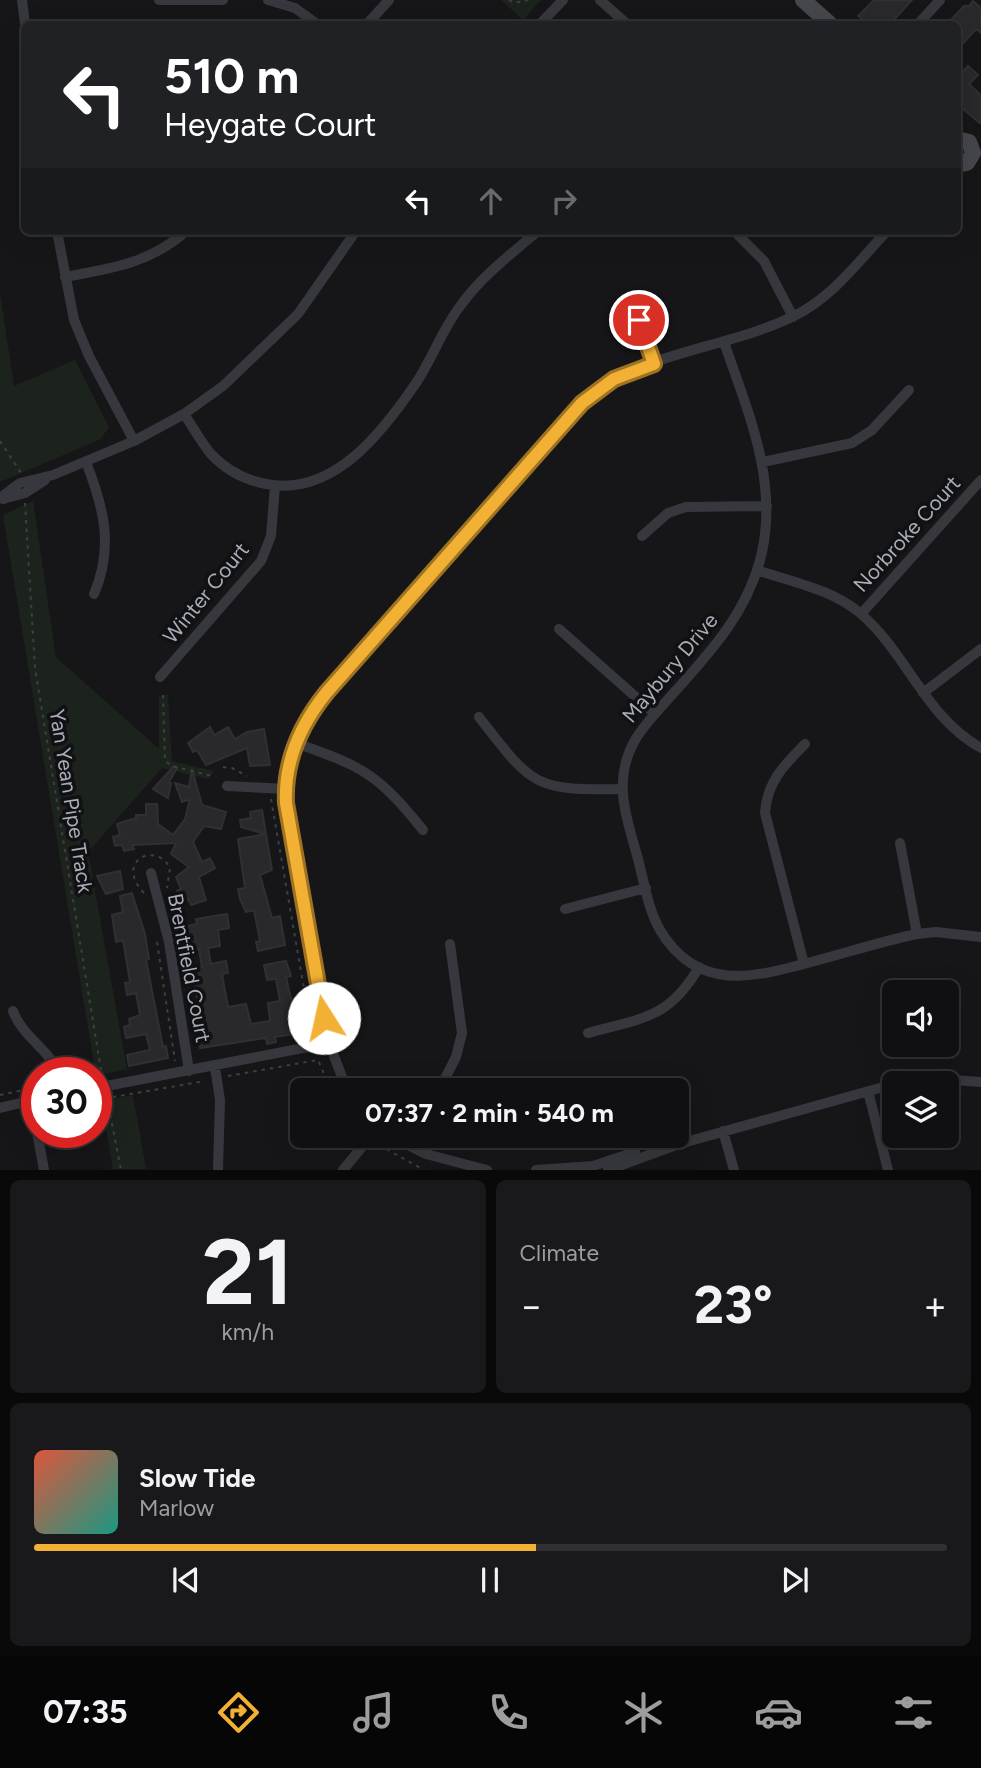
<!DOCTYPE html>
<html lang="en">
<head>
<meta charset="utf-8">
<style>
  :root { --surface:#101012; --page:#19191b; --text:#f1f3f6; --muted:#9c9d9f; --line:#303032; --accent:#f2b134 }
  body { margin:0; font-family:Figtree,sans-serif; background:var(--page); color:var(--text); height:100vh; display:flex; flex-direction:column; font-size:26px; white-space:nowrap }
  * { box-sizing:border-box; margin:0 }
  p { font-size:23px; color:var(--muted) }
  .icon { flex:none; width:38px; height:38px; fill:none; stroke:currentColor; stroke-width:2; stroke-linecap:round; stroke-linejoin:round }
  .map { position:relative; height:1170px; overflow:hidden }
  .panel { display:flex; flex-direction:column; gap:10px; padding:10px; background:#09090a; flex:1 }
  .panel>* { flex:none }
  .guide { position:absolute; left:21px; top:21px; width:940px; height:214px; border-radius:10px; box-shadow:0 7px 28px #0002,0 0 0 2px var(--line); background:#202124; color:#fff; overflow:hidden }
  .tools { position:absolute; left:882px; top:980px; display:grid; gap:14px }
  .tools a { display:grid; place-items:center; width:77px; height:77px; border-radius:10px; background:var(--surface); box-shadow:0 7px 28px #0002,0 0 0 2px var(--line); font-size:35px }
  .speed { position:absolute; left:21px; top:1057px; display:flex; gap:14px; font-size:35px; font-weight:700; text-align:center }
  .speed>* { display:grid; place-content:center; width:91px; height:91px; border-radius:50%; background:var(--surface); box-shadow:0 7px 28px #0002,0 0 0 2px var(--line); line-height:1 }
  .speed .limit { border:10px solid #d22; background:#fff; color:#111 }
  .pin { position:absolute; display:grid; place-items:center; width:60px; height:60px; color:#fff; margin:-30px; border:4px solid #fff; border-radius:50%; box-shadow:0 2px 7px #0007 }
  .me { position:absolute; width:77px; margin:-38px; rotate:350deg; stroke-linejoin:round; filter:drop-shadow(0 0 5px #0008) }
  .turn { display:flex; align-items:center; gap:24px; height:147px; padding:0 28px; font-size:32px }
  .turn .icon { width:91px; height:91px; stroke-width:2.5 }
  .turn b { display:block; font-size:49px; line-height:60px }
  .lanes { display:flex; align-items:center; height:66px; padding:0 28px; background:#0003; justify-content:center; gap:35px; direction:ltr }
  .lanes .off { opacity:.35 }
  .big { font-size:52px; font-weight:700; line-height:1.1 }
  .panel .tile { flex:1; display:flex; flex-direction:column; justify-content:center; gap:10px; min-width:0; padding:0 24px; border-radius:10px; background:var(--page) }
  .panel .dial { align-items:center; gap:0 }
  .dial b { font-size:91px; line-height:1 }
  .song { display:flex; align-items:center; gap:21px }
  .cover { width:84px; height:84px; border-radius:10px; background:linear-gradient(135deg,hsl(10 70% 55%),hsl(170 70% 35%)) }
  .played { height:7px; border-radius:4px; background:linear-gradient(90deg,var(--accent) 55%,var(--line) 55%) }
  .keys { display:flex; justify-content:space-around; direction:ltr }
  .heat { display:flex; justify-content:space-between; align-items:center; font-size:38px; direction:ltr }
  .panel .tiles { flex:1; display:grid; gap:10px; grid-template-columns:1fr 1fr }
  .tile:last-child { grid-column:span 2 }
  .trip { position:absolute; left:290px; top:1078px; width:399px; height:70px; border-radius:10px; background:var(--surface); box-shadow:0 7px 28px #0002,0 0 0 2px var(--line); font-weight:700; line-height:70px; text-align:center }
  .tab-bar { display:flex; height:112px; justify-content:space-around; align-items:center; background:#060607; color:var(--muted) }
  .tab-bar .icon { width:49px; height:49px }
  .tab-bar .current { color:var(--accent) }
  .tab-bar b { font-size:32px; color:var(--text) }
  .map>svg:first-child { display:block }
  .green { fill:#1c231d }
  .building { fill:#29292c; stroke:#303034; stroke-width:2 }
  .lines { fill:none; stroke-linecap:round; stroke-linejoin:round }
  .path { stroke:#3d3f44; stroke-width:2; stroke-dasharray:3.5 5; stroke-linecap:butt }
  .street { stroke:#37383d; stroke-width:10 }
  .secondary { stroke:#45474d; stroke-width:16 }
  .route-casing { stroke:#9d7322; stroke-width:18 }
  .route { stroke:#f2b134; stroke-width:12 }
  .labels { text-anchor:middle; stroke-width:7; stroke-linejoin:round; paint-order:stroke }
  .street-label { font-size:21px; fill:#a8adb8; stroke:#111113 }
</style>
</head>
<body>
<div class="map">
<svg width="981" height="1170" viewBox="0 0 981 1170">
  <rect width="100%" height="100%" fill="#161618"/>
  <!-- green -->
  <path class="green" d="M501 0H541L523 20Z
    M0 293 14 386 75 360 109 427 101 439 0 482Z
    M33 501 56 657 159 749V696L168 695 172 761 214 771 208 779 162 768 88 852 127 1069 96 1076 3 515Z
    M133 1095 146 1169H113L101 1101Z"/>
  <!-- building -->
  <path class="building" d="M874 0H912L890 24H868L858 16Z
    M973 1 981 8V33L976 29 957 50V24H947L964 6H969Z
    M968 66 978 75 969 84 981 95V124L957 104V78Z
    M210 727 214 735 228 727 235 739 247 732 264 729 270 765 250 766 247 748 206 765 197 750 193 752 188 743Z
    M174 766 177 768 169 782 171 783 168 798 153 789Z
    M192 769 202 805 226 812 221 829 204 826 193 842 202 862 210 858 215 868 199 877 206 900 191 905 189 900 181 902 177 891 181 889 176 877 189 867 171 854 176 843 132 845 134 849 124 851 122 845 115 846 113 837 120 835 117 824 136 818V815H146V804H157L158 824 173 835 185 819 190 799 182 802 175 783 189 787Z
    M262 810 272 870 260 875 272 918 280 916 285 945 258 951 256 942 260 941 254 910 246 912 240 899 238 889 245 888 238 839 265 834 241 827 240 820 251 818 250 812Z
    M120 871 123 889 106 894 97 876Z
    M132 893 145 934 149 959 146 960 163 1047 166 1046 168 1058 129 1066 127 1055 150 1050 146 1034 126 1038 124 1027 130 1025 129 1019 140 1015 136 993 127 995 125 983 130 982 123 940 116 942 112 915 123 912 120 896Z
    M227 914 229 928 218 930 220 946 208 948 211 964 226 961 228 973 222 974 228 1007 246 1004 251 1024 270 1021 268 1003 280 1001 276 979 267 980 264 965 286 961 291 976 286 977 291 999 296 998 300 1033 275 1037 276 1042 267 1044 266 1038 200 1048 195 1021 199 1012 193 969 202 967 199 949 192 950 187 926 197 924 196 919Z"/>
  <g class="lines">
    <!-- path -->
    <path class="path" d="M509 0 515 3 528 0
      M0 441 21 473
      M25 503 35 668 102 1076
      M163 695 165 761 172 766 212 776
      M223 767 232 768 247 776
      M271 799 312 1035
      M144 893C114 862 155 840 170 868L167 888
      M157 942 175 1061
      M228 1076 318 1060 331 1090
      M0 1095 37 1087
      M107 1098 121 1170
      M96 1100 205 1081
      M379 1145 424 1170"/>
    <!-- street -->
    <path class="street" d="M22 0 25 24
      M159 0H223
      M268 0 295 8 317 24
      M600 0 627 24
      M367 24 389 0
      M540 24 563 0
      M918 24 940 0
      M57 231 74 320 89 356 134 441
      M734 231 764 261 793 317
      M65 277C110 269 151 263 186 231
      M639 320 654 364
      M724 342C747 410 778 478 762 552 749 611 710 653 670 697 658 711 643 725 634 742 612 782 627 819 638 859 644 882 648 909 660 930 698 994 756 977 815 961 849 952 883 941 917 934L936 932 981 937
      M184 414C193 427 201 442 211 454 225 469 245 480 266 484 333 497 382 433 416 383 433 358 442 329 461 305 482 276 511 254 538 231
      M86 462C104 508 114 547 94 594
      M763 462 852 443 872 430 909 390
      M0 498 20 483 53 475 134 441 184 414 223 386 298 314 356 231
      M3 499 25 493 45 480
      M642 536 668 513 686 507 767 506
      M757 570C792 582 831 589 860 613 907 653 925 717 981 748
      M861 614 981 480
      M559 629 655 714
      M160 677 261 561 271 536 275 486
      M923 693 981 649
      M479 717C532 785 533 791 621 789
      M296 743C363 767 377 773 423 830
      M227 786 286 789
      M900 843 917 934
      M151 873 169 942 189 1071
      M565 909 646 888
      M804 964 765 813C767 782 784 765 805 744
      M13 1011C22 1036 48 1049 60 1073
      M588 1033C642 1018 669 1019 699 967
      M215 1067 220 1100 218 1170
      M900 1083 940 1079 981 1082
      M96 1088 329 1043
      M347 1090 329 1043 288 820C283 771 296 730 327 692L592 394C647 352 730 347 792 317 831 299 858 262 887 231
      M439 1090 456 1057 462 1033 450 944
      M868 1091 888 1170
      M31 1100 37 1130
      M0 1108 37 1099
      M723 1131 734 1170
      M37 1132 44 1170
      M390 1136 426 1154 487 1170
      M343 1170 371 1136
      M536 1170 593 1166 635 1152
      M608 1170 679 1144 894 1084"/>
    <!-- secondary -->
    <path class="secondary" d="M803 0 830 24
      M957 139 969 142 973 153 967 163 957 165"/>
  </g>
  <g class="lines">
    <!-- route casing -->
    <g class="route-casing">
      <path id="route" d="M324 1018 286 803C284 761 301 724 327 692L582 403 614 379 654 364 639 320"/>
    </g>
    <!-- route -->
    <use href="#route" class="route"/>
  </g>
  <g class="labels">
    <!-- street labels -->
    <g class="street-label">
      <text transform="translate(907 534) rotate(-48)" y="7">Norbroke Court</text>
      <text transform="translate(206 593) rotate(-51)" y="7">Winter Court</text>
      <text transform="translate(670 668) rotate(-50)" y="7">Maybury Drive</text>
      <text transform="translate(71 801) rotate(81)" y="7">Yan Yean Pipe Track</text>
      <text transform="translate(189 968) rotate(79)" y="7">Brentfield Court</text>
    </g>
  </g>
</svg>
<div class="tools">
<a><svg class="icon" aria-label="sound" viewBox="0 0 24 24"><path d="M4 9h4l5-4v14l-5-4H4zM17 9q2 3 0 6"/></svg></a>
<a><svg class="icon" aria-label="layers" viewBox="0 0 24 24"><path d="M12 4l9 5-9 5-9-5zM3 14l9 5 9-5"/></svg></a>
</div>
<div class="speed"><div class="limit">30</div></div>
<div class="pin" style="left:639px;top:320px;background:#d93025"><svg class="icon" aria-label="arrive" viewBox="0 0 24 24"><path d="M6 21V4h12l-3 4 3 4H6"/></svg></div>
<svg class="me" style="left:324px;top:1018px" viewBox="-20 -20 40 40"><circle r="19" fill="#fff"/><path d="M0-13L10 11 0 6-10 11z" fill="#f2b134"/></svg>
<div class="trip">07:37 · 2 min · 540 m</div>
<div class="guide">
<div class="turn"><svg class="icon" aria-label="left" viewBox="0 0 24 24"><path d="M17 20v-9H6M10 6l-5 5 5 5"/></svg><div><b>510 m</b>Heygate Court</div></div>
<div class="lanes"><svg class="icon" aria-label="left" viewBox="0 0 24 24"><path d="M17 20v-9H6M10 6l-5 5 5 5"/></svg><svg class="icon off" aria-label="ahead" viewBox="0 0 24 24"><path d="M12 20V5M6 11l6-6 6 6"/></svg><svg class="icon off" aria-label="right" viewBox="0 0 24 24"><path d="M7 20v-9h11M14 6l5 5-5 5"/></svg></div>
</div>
</div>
<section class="panel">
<div class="tiles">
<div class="tile dial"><b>21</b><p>km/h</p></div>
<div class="tile"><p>Climate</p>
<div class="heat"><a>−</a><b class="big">23°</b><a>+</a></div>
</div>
<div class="tile">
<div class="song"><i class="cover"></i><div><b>Slow Tide</b><p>Marlow</p></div></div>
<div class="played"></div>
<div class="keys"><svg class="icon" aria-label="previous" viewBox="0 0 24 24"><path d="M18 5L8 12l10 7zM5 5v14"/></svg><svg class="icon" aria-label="pause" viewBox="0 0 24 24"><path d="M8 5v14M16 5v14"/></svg><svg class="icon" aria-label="next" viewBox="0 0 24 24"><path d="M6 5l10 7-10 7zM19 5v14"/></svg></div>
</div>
</div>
</section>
<nav class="tab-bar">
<b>07:35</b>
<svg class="icon current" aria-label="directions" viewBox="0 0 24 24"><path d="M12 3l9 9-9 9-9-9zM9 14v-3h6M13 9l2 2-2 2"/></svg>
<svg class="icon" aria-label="music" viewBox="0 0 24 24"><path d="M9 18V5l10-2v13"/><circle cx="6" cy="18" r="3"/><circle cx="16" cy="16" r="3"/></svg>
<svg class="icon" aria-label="phone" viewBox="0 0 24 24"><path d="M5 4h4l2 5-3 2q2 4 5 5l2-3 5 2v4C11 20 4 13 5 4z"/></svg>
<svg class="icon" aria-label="climate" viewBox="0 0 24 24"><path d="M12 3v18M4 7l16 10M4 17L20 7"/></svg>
<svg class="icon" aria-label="car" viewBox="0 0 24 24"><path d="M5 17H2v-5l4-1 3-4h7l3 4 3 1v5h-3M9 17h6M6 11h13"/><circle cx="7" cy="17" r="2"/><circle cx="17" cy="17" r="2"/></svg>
<svg class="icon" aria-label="filters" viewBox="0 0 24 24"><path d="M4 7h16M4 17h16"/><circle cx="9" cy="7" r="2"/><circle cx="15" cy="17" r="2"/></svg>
</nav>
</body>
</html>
